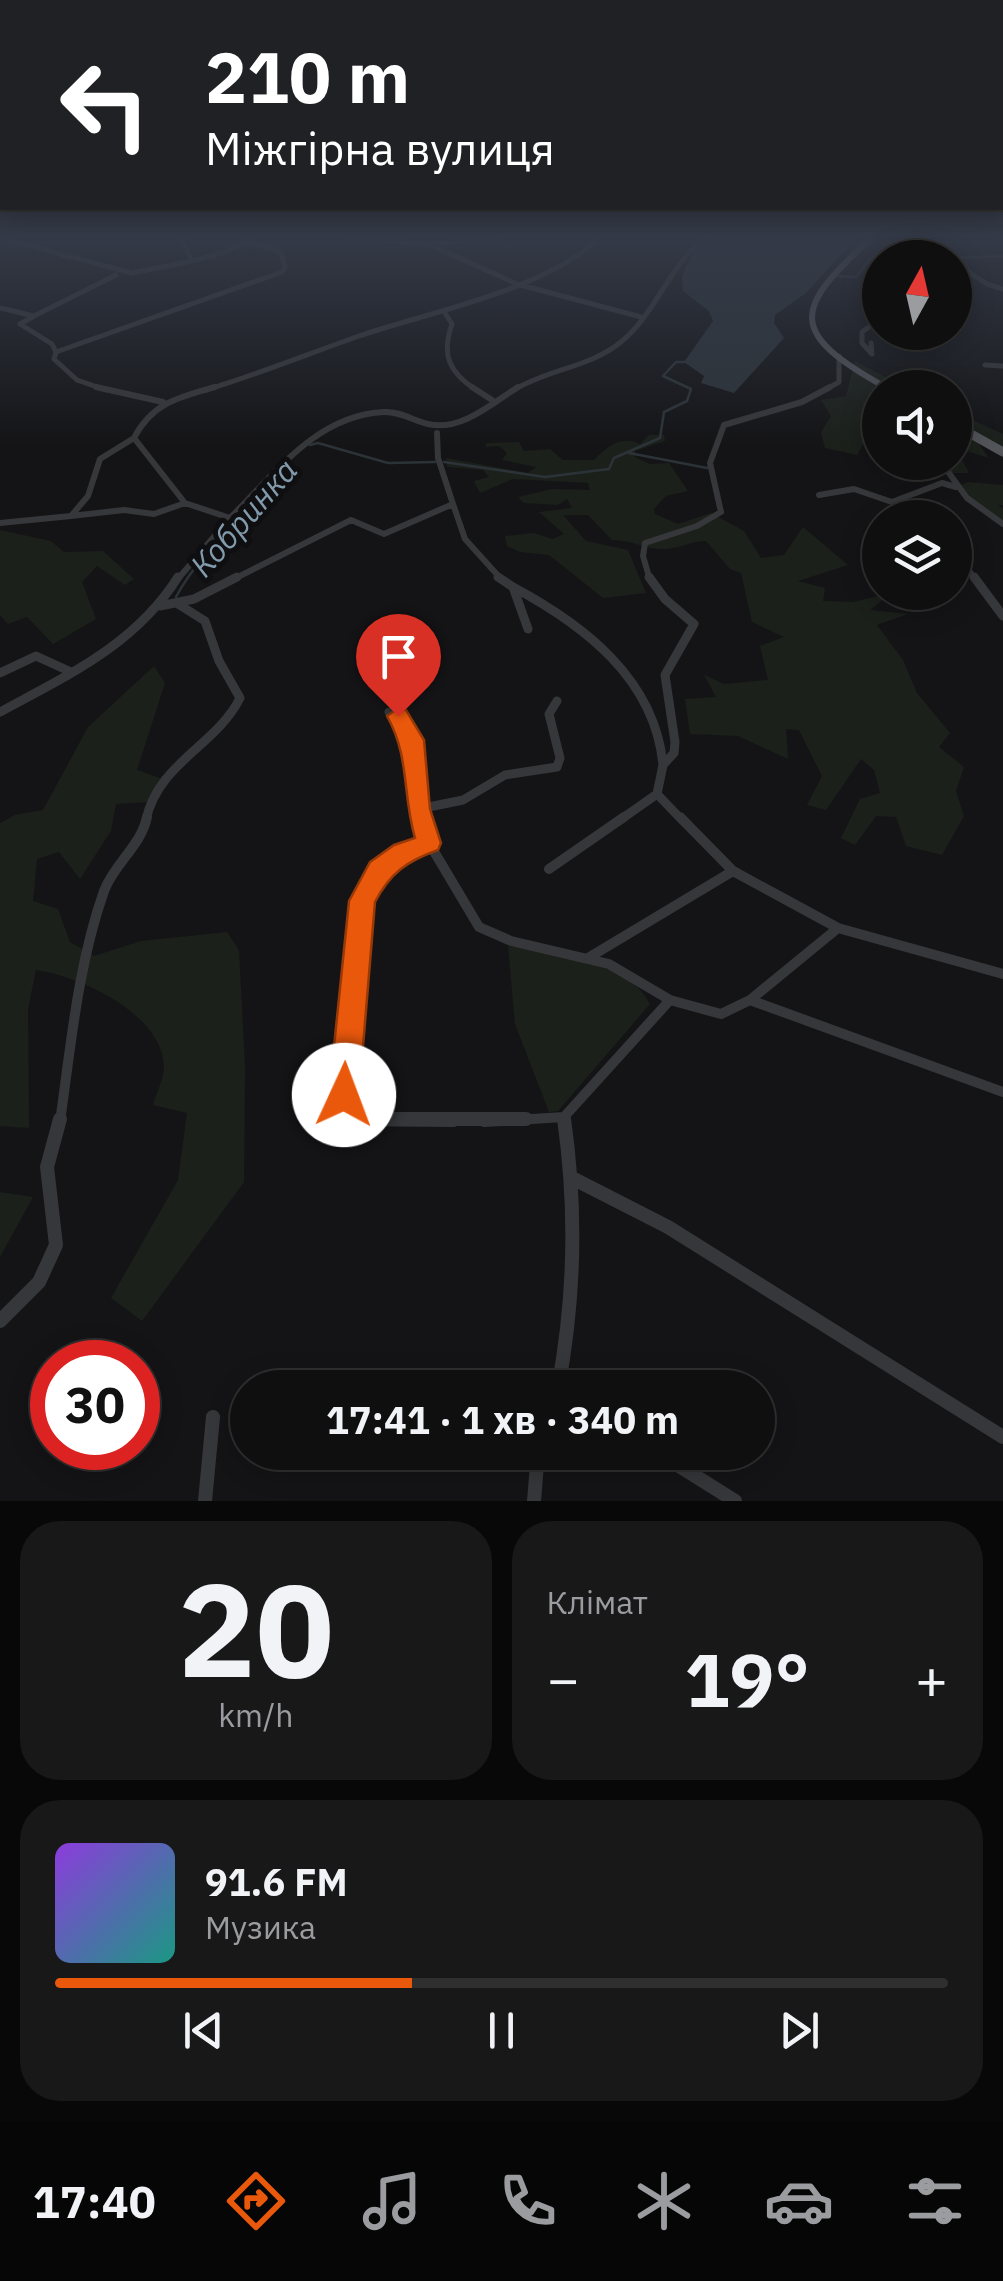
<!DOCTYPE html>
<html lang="uk">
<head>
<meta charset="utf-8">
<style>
  :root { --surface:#0f0f10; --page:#181819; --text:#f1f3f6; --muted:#9b9c9f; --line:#2f2f30; --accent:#ea580c }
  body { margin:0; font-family:"IBM Plex Sans",sans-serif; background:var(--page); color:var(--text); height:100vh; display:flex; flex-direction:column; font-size:38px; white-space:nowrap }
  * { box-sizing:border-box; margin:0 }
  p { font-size:32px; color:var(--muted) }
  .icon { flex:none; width:55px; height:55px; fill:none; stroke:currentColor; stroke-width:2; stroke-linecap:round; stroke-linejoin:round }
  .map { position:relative; height:1501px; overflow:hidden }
  .sheet { display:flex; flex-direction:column; gap:20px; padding:20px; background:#080809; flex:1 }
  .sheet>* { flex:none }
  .hud { position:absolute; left:0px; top:0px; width:1005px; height:210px; box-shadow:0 5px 25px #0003,0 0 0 2px var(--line); background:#202124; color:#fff; overflow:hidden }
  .needle { width:65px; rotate:8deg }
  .buttons { position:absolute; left:862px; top:240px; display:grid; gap:20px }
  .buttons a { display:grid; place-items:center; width:110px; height:110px; border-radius:50%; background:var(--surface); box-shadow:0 5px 25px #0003,0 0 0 2px var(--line); font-size:50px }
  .speed { position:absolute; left:30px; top:1340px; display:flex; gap:20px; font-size:50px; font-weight:700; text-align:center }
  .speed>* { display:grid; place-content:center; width:130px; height:130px; border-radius:50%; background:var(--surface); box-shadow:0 5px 25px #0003,0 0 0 2px var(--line); line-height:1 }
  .speed .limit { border:15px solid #d22; background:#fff; color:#111 }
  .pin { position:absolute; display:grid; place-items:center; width:85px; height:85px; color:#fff; margin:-102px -42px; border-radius:50% 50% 50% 0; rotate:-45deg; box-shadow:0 0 10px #0007 }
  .pin .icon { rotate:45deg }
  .me { position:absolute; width:110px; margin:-55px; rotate:2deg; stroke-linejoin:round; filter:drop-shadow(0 0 8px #0008) }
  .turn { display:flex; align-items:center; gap:35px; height:210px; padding:0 40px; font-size:45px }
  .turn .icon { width:130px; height:130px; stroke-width:2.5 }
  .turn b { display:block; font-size:70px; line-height:85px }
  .big { font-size:75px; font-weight:800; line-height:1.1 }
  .sheet .widget { flex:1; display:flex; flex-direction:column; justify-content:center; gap:15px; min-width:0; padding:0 35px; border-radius:40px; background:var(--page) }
  .sheet .dial { align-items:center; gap:0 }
  .dial b { font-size:130px; line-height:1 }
  .song { display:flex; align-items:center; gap:30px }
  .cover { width:120px; height:120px; border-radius:15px; background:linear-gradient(135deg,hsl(270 70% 55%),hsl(170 70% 35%)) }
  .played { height:10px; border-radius:5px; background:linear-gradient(90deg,var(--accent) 40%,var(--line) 40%) }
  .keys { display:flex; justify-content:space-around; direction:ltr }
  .heat { display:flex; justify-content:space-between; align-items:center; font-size:55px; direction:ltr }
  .sheet .tiles { flex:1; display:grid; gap:20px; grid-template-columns:1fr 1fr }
  .widget:last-child { grid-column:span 2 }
  .trip { position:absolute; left:230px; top:1370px; width:545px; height:100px; border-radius:50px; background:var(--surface); box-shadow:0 5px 25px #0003,0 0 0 2px var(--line); font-weight:800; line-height:100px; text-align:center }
  .dock { display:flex; height:160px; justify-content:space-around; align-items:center; background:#060606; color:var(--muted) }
  .dock .icon { width:70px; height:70px }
  .dock .current { color:var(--accent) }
  .dock b { font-size:45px; color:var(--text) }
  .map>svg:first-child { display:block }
  .green { fill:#1b201b }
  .water { fill:#2c3338 }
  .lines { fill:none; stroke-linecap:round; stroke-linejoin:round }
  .stream { stroke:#2c3338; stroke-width:2.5 }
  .minor-far4 { stroke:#36373a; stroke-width:5 }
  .minor-far3 { stroke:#36373a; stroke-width:6 }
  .minor-far2 { stroke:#36373a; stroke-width:9 }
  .minor-far1 { stroke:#36373a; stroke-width:10 }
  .minor { stroke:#36373a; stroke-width:14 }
  .major-far1 { stroke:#525459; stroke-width:6 }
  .major { stroke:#525459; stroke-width:9 }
  .route { fill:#ea580c; stroke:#983908; stroke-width:2.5 }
  .labels { text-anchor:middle; stroke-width:10; stroke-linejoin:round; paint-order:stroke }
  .far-water-label { font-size:32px; font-style:italic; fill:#829bac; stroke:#0f0f11 }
</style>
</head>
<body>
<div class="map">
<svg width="1003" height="1501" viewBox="0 0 1003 1501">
  <rect width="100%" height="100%" fill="#141416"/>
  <!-- green -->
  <path class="green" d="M855 361 904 387 880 388V414L861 425 869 435 857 455 825 448 821 432 831 416 821 400 846 396Z
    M955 412 1003 434V448L969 430 989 458 956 448 969 473H950L943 463 955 462Z
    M649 435H664L665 441 635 451V457L650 464 669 463 688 491 666 496 654 509 655 514 678 524 711 513 744 531 761 558 784 555 803 527 848 565 798 581 825 588 823 601 853 602 891 593 870 610 908 614 877 625 903 660 917 693 950 733 939 747 964 767 956 791 964 816 942 855 906 846 896 817 876 816 855 845 841 838 860 799 880 793 874 770 861 759 826 810 807 805 822 776 799 730 786 729 788 759 738 736 690 734 685 699 716 697 704 675 724 684 768 680 760 646 784 637 752 622 741 573 730 569 706 541C691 541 681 548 667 549 646 550 633 540 612 540L588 515H563L586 541 628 550 646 593 603 598 549 555 520 552 507 546 505 536 534 533 552 539 564 534 539 512 572 508 567 499 558 505 524 503 518 497 552 489 590 490 588 483 513 479 480 493 474 481 489 477 483 470 447 467 446 458 528 473 536 467 502 460 507 453 499 446 485 447 487 443 519 442 524 451 550 449 563 460H594C607 447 621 435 640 444Z
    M968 482 1003 485V505H998L1003 509V524L956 487Z
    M0 530 51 541 64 552 103 551 134 579 125 585 97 566 82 582 96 619 53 644 27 617 8 624 0 615Z
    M154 666 165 683 137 770 163 779 150 802 116 804 111 831 80 879 59 852 37 859 33 901 58 909 70 942 94 956 141 941 227 932 239 950 245 1067 244 1182 142 1321 111 1298 178 1180 187 1113 153 1105C156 1094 164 1078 164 1067 163 1014 80 976 36 970L28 1009 29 1128 0 1126V823L15 815 43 810 88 727Z
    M508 946C554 953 626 958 650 1004L558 1111 549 1112 515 1024Z
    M0 1192 33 1197 0 1257Z"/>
  <!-- water -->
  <path class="water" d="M720 237H857L806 293 775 315 774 323 784 338 734 393 701 383 704 376 684 362 713 321 709 311 683 291 682 276 696 247Z"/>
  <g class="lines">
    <!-- stream -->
    <path class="stream" d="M924 237 939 248
      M944 251 953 258
      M955 258 1003 256
      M837 276 856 277 871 258 907 237
      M310 445 318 443 388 463 435 462
      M629 453 707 468
      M444 462 545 477 609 469 614 458 660 438 664 412 687 401 691 389 663 376 676 362H684
      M176 597C203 546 252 513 284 466"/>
    <!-- minor-far4 -->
    <path class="minor-far4" d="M188 237 181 239 192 261 226 252 249 239
      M345 237 428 244 497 237
      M917 237 945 258
      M0 238 132 273 192 261
      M428 244 517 284 641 317
      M912 258 919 240
      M955 263 987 284 1003 289
      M0 308 34 316 20 324 52 344 56 352
      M445 313 452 324C441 355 449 372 476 390
      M34 316 116 275
      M871 343 872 354 862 343V332L880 319
      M985 365 1003 366
      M106 390 77 380 54 359 56 352 282 272 285 267 281 252 246 241
      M206 390C259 374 308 354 359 336 429 312 547 290 600 237
      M514 390C548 369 592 367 622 341 657 312 669 265 706 237
      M825 390 839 382V356"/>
    <!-- minor-far3 -->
    <path class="minor-far3" d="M96 387 163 402
      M472 387 492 400
      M941 462 967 498 1003 524
      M819 495 854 489 892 502 942 483 956 487
      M892 502 925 518
      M453 504 465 539 502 580
      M71 516 124 510 154 514 185 503
      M230 518C274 475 316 415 384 412 400 411 414 421 428 424 460 432 493 403 518 387
      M0 523 71 516 88 496 100 459 134 438
      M955 552 976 580
      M177 580 230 518 185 503 134 438C152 403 179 397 215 387
      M232 580 351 520 384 534 453 504 438 458 437 433
      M650 580 643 556 645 543 697 526 721 512 710 463 724 425 802 402 830 387"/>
    <!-- minor-far2 -->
    <path class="minor-far2" d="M498 577 513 587 528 629
      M649 577 665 599 694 624 665 675 675 742 674 753 663 765 657 794
      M974 577 1003 616
      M513 587C584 625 655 679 663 765
      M160 606 194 599 237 577
      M0 673 36 656 71 672
      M0 712C68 675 135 645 178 577
      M389 712C426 729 413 787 422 820
      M419 809 463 800 505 775 557 767 560 758 549 714 557 701
      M146 820C158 763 216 746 240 698L219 661 205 621 178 604
      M620 820 657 794 682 820"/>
    <!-- minor-far1 -->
    <path class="minor-far1" d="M421 817 429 843 479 927 511 941 609 964 670 1000 721 1014 750 1000 838 928 733 871 588 958
      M680 817 733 871
      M429 843 403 852 379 869 362 901 358 966 346 1041 343 1121 454 1122
      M549 869 624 817
      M838 928 1003 974
      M750 1000 1003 1092
      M564 1117 670 1000
      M60 1122C71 1044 78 965 104 891 114 864 141 846 147 817
      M484 1122 564 1117 565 1122"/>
    <!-- minor -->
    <path class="minor" d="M343 1119H526
      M574 1179 668 1227 1003 1437
      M0 1321 39 1282 56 1245 47 1167 60 1119
      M558 1388C575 1298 577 1210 564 1119
      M657 1452 735 1501
      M205 1501 213 1417
      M534 1501 538 1452"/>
    <!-- major-far1 -->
    <path class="major-far1" d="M873 237C791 310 788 333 887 388"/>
    <!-- major -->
    <path class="major" d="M955 425 1003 452"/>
  </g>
  <!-- sky -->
  <linearGradient id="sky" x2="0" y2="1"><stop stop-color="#0b0b0c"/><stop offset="0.53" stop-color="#343a47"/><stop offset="1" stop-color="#343a47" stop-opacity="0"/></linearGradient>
  <rect width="1003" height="447" fill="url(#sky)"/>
  <!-- route -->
  <path class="route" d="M398 708 406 710 424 740 430 809 441 843 438 850C407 861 390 873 375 902L359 1095 355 1105 344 1110 333 1105 329 1095 349 901 370 862 394 845 415 838C402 793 410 757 387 716Z"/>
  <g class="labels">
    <!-- far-water labels -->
    <g class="far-water-label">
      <text transform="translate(244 518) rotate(-49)" y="11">Кобринка</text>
    </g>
  </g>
</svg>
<div class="buttons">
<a><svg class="needle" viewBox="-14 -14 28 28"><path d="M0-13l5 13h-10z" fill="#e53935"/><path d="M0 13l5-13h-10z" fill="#9b9c9f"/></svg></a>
<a><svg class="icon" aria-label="sound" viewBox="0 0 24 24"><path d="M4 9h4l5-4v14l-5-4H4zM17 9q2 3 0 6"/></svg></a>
<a><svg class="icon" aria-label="layers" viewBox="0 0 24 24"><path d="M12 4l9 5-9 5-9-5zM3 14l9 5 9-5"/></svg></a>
</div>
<div class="speed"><div class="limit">30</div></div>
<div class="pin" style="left:398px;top:716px;background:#d93025"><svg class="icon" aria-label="arrive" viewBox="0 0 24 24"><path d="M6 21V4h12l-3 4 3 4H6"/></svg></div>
<svg class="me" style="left:344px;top:1095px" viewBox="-20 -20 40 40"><circle r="19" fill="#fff"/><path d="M0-13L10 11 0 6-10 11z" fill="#ea580c"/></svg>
<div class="trip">17:41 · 1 хв · 340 m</div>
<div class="hud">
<div class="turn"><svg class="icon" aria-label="left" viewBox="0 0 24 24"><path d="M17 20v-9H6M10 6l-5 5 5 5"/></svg><div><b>210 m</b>Міжгірна вулиця</div></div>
</div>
</div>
<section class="sheet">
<div class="tiles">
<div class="widget dial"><b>20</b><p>km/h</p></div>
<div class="widget"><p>Клімат</p>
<div class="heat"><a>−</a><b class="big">19°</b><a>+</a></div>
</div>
<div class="widget">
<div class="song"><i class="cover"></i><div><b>91.6 FM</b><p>Музика</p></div></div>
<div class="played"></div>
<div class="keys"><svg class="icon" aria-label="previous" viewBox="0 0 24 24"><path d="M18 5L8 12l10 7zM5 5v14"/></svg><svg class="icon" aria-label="pause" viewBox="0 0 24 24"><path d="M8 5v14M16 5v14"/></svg><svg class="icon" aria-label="next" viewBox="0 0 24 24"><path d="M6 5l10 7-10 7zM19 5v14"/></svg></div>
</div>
</div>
</section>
<nav class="dock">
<b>17:40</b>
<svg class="icon current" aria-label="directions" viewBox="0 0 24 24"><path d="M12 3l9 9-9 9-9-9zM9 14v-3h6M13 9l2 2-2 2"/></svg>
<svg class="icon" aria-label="music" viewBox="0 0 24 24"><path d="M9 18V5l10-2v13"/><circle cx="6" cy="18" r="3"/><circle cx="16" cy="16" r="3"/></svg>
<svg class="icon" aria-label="phone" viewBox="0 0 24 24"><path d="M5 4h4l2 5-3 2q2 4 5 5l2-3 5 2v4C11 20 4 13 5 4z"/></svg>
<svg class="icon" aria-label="climate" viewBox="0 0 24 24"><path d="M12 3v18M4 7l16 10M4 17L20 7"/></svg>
<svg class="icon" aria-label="car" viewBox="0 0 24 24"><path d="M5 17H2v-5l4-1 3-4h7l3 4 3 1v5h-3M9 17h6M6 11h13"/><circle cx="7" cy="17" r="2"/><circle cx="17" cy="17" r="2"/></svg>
<svg class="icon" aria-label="filters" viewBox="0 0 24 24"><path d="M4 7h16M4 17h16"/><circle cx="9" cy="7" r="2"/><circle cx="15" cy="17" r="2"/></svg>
</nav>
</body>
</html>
